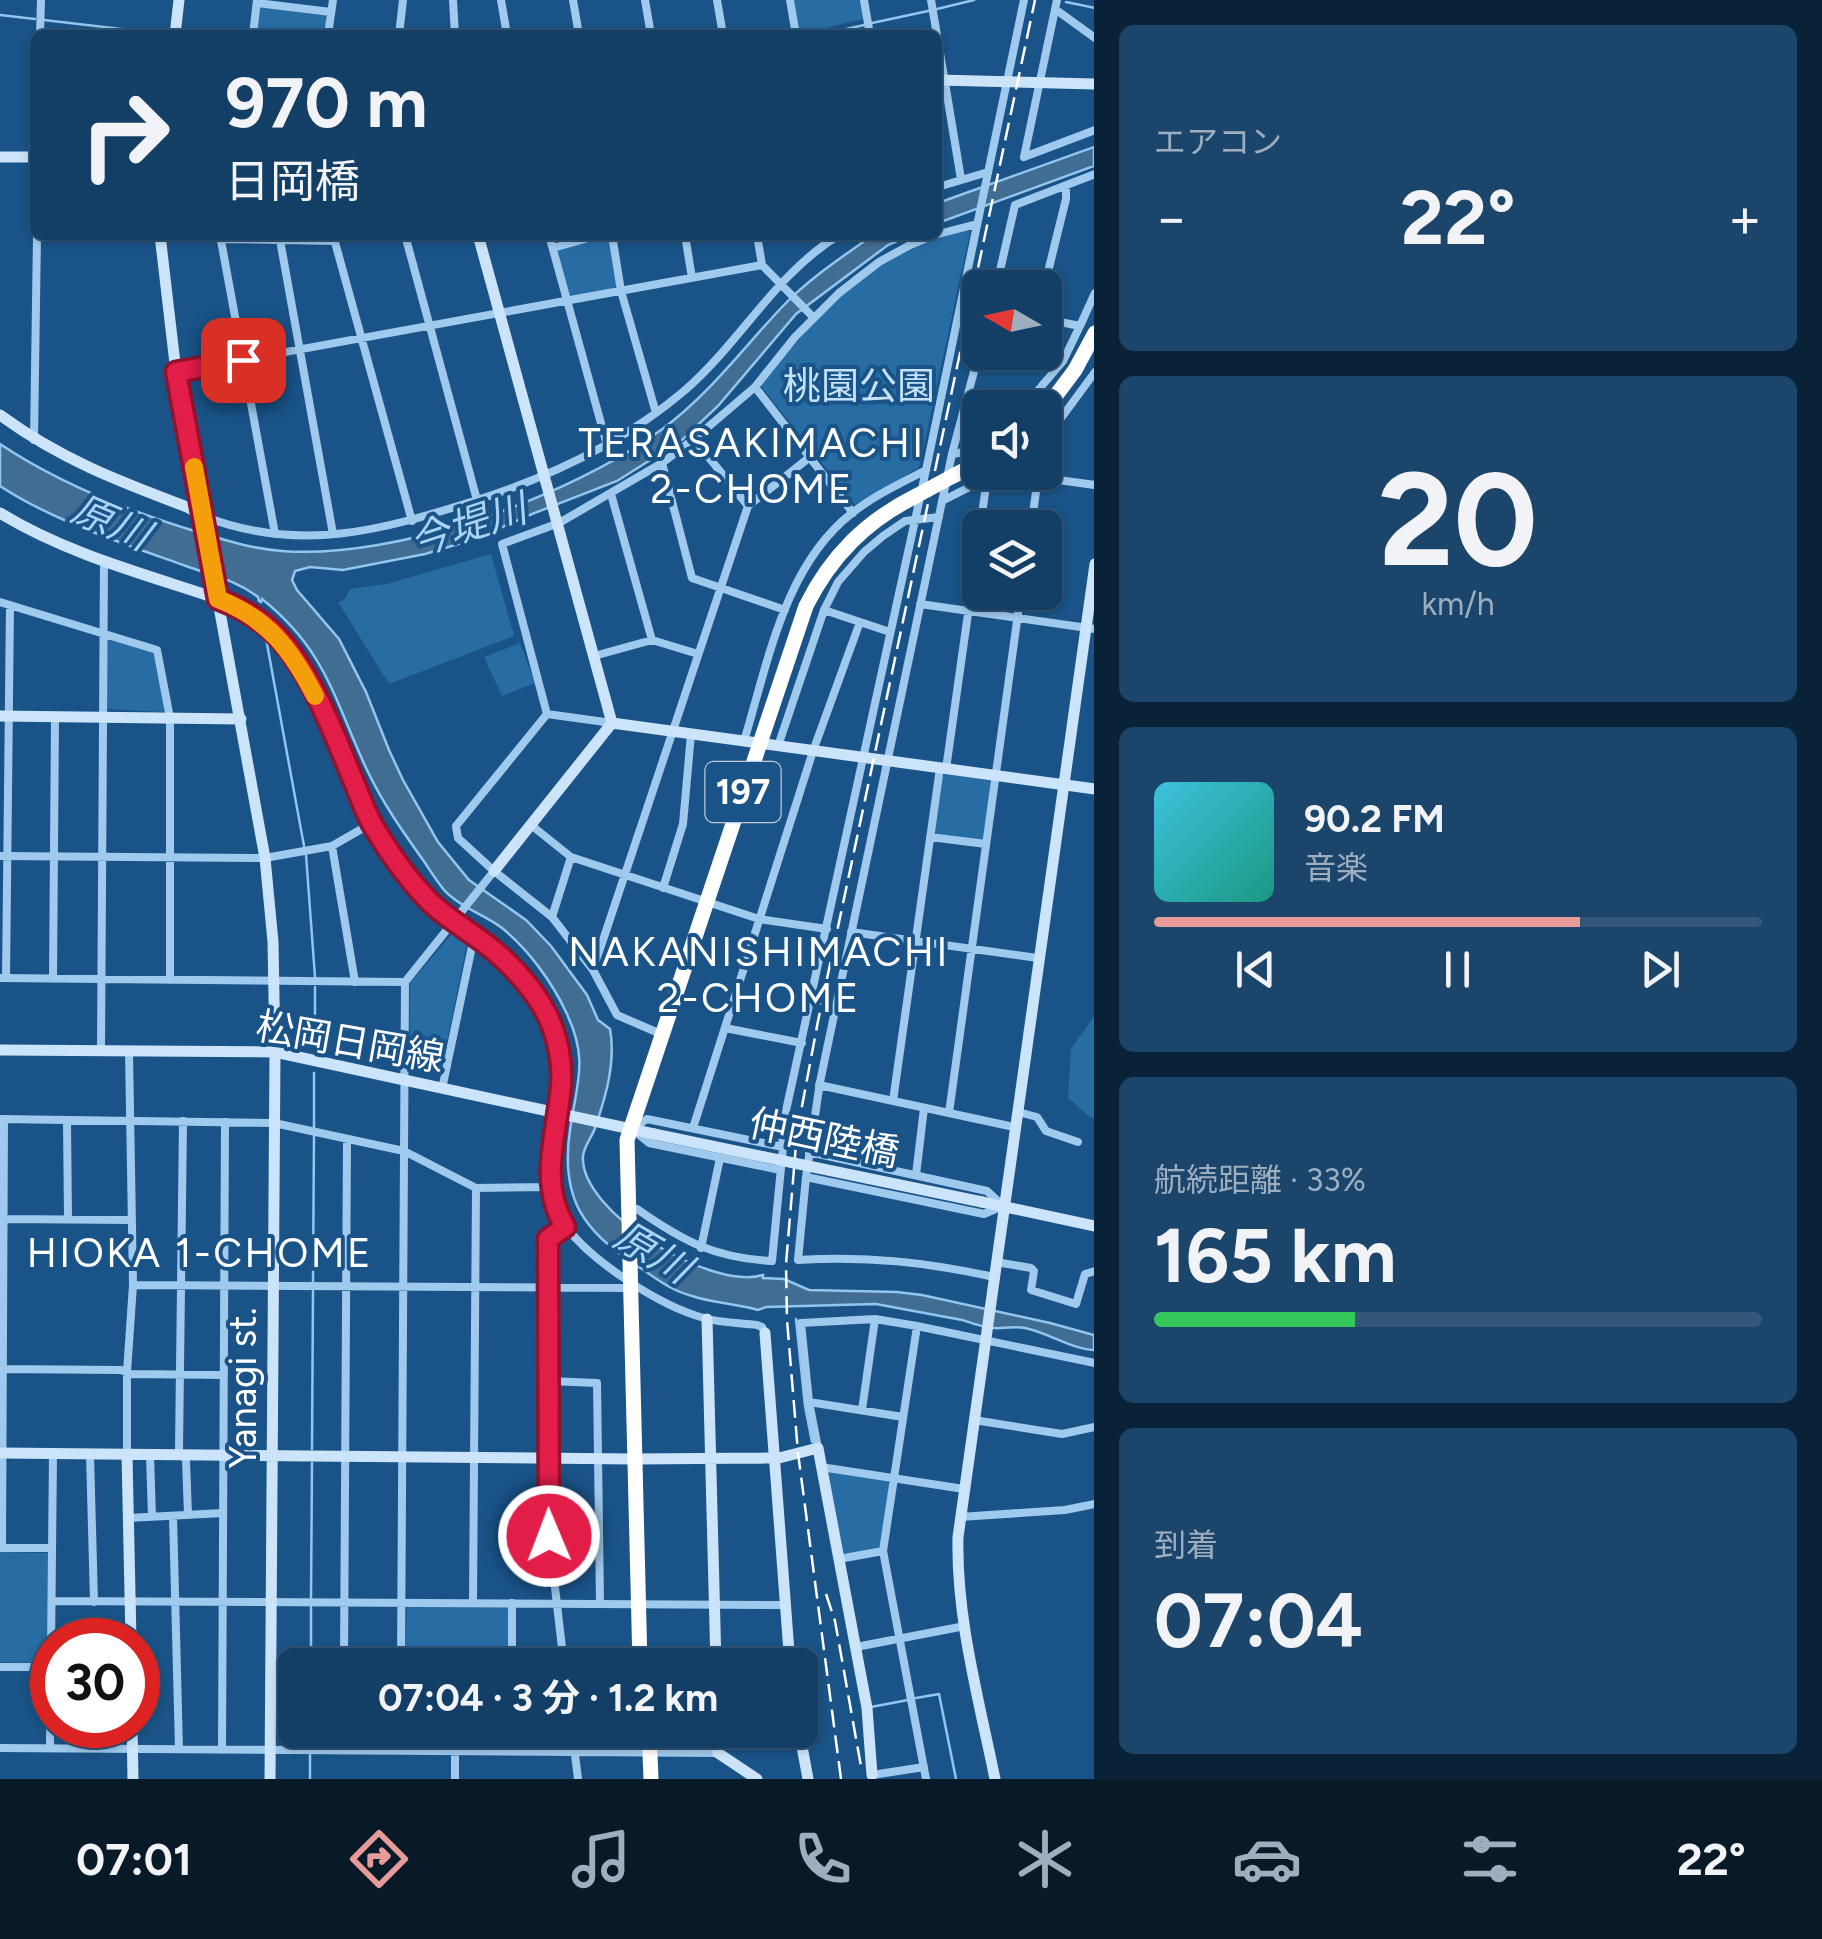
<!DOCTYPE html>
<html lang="ja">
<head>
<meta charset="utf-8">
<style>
  :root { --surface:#133e65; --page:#1c456b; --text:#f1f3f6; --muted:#9daebf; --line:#325779; --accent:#e69b98 }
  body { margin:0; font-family:Figtree,"Noto Sans JP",sans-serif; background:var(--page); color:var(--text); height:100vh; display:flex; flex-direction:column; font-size:38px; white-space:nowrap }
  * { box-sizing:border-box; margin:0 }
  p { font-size:32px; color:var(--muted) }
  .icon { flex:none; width:55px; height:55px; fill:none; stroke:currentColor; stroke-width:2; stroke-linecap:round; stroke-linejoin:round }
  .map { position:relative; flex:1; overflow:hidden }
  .details { display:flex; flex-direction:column; gap:25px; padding:25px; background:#0a2238; width:728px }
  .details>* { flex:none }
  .top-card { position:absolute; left:30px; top:30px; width:912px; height:210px; border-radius:15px; box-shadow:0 2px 8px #0004,0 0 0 2px var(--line); background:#133e65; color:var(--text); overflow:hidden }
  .needle { width:65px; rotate:279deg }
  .buttons { position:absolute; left:962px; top:270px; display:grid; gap:20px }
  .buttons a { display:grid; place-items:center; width:100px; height:100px; border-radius:15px; background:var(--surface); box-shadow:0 2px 8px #0004,0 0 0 2px var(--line); font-size:50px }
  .speed { position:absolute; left:30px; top:1618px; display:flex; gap:20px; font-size:50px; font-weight:700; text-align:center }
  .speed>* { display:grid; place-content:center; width:130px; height:130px; border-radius:50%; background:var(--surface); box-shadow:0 2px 8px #0004,0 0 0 2px var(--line); line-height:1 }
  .speed .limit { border:15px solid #d22; background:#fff; color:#111 }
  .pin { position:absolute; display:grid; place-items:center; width:85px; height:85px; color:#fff; margin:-42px; border-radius:20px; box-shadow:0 5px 15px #0006 }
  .me { position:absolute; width:110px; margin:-55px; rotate:359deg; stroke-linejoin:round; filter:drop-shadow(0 0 8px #0008) }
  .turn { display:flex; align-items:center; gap:35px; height:210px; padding:0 30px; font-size:45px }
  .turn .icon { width:130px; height:130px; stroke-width:2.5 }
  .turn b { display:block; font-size:70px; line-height:85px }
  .big { font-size:75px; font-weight:700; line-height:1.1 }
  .details .card { flex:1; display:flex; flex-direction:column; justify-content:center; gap:15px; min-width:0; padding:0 35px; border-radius:15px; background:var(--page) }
  .details .dial { align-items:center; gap:0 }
  .dial b { font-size:130px; line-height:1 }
  .song { display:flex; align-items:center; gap:30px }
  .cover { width:120px; height:120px; border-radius:15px; background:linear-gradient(135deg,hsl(190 70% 55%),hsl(170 70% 35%)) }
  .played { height:10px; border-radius:5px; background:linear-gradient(90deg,var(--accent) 70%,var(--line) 70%) }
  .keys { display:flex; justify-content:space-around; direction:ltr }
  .heat { display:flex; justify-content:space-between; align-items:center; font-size:55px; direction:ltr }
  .charge { height:15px; border-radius:8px; background:linear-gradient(90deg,#34c759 33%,var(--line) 0) }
  .trip { position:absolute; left:278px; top:1648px; width:540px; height:100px; border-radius:15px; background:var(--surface); box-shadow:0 2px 8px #0004,0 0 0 2px var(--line); font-weight:700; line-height:100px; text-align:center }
  .dock { display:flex; height:160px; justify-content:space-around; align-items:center; background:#081928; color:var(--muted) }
  .dock .icon { width:70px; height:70px }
  .dock .current { color:var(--accent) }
  .dock b { font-size:45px; color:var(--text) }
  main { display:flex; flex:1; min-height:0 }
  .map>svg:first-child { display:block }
  .green { fill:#286ca4 }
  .water { fill:#426d92; stroke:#92c6ef; stroke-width:2.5 }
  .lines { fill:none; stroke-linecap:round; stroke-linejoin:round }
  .stream { stroke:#92c6ef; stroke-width:2.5 }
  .street { stroke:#a0caed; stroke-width:8 }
  .secondary { stroke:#cce4f9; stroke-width:11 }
  .highway { stroke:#fff; stroke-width:15 }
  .rail { stroke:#fff; stroke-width:2.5; stroke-dasharray:18 8; stroke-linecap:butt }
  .secondary-bridge { stroke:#cce4f9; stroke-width:11 }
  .highway-bridge { stroke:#fff; stroke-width:15 }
  .route-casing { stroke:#92132f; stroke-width:25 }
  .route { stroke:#e11d48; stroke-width:18 }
  .slow { stroke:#f59e0b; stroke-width:18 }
  .labels { text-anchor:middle; stroke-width:8; stroke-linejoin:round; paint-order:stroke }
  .shield { fill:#195387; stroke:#bacbdb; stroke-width:2.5 }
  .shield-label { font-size:35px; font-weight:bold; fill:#fff }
  .park-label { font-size:38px; fill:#c5e2f9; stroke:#195387 }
  .street-label { font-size:38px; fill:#fff; stroke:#195387 }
  .neighbourhood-label { font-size:40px; letter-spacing:2.5px; fill:#fff; stroke:#195387 }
  .water-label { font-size:40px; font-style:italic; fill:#abd4f4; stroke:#195387 }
</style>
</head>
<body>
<main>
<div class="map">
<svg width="1095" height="1779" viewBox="0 0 1095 1779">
  <rect width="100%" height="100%" fill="#195387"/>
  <!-- green -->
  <path class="green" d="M793 0H861L864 19 799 34Z
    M262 7 324 15 327 18 325 35H256L259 10Z
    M967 228 970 233 920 464 918 468 855 505 761 386C815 316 877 247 967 228Z
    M606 237 609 239 617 286 615 289 572 296 569 294 557 253 559 250Z
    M491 554 514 636 389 684 338 602 344 600 350 589 387 584Z
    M110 639 153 653 165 709 163 712 106 709 107 642Z
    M520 643 535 683 502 696 484 657Z
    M946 774 989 780 991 783 983 838 980 841 937 835 934 832 943 776Z
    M457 928 468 936V939L440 1075 409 1069 410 983Z
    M1094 1016 1095 1118H1094L1090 1117 1068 1098 1071 1049Z
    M828 1471 887 1481 890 1484 881 1546 878 1548 845 1555 841 1553Z
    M0 1552 49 1553 47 1663 0 1662Z
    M407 1606H506L509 1611V1665H405Z"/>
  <!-- water -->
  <path class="water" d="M1094 147V166L938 223V203Z
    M873 235H911L888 245 796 314 718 406 682 440 617 481 532 514 475 539 425 554 343 570 310 567 295 571 292 580 297 590 339 639 366 692 389 750 403 780 438 842 469 880 526 920 551 946 587 995 598 1020 610 1029C616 1062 606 1096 595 1128 592 1137 584 1146 583 1156 579 1212 711 1291 763 1275V1278L784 1279 809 1290 897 1292 922 1295 1050 1323 1094 1335V1350C1071 1349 1049 1333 1025 1328 1016 1326 1010 1328 1001 1328 988 1329 974 1324 962 1320L876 1304 766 1307 758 1310C737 1304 713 1303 692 1296 672 1291 655 1278 639 1267 583 1232 560 1198 570 1130 577 1081 589 1060 566 1012 552 982 528 949 502 928 485 915 460 907 445 891 437 882 430 870 423 860 403 832 382 802 367 770 334 700 327 651 262 599L261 602 259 601 258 597C234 579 213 576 186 566 125 544 55 522 0 486V444C60 484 131 512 201 533 228 541 254 549 282 551 396 560 569 497 661 430 709 395 743 348 783 306 810 278 842 257 873 235Z"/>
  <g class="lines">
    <!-- stream -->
    <path class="stream" d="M1066 2 1095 8
      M937 9 974 0
      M0 15 35 19
      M44 20 164 34
      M872 23 928 11
      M820 35 864 25
      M265 633 304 846
      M306 855 315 977
      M315 1049V987
      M314 1127V1073
      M313 1282 314 1135
      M796 1319 805 1406 812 1442
      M312 1449 313 1291
      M311 1598 312 1463
      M311 1665V1607
      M916 1698 939 1694 956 1779
      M871 1707 908 1700
      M310 1746V1730
      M310 1779V1755"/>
    <!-- street -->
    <path class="street" d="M453 0 455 35
      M501 0 507 35
      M573 0 579 35
      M645 0 651 35
      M717 0 723 35
      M790 0 796 35
      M864 0 870 35
      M931 0 937 35
      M257 3 331 12
      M1055 9 1095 38
      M40 35 41 0
      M253 35 257 0
      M328 35 333 0
      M399 35 403 0
      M938 41 961 179
      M1024 157 1057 0
      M1024 157 1095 130
      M938 187 988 172
      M938 234 977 224
      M220 235 275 534
      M333 235 412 521
      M405 235 477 500
      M549 235 607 445
      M612 235 621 291 656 413
      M685 235 692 278
      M757 235 762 265 813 317
      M221 239 334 241
      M280 240 333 534
      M553 248 599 235
      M996 288 1015 205 1095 174
      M1044 288 1066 199V186
      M1080 326 1095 293
      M980 349 952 454 820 1082 806 1177 798 1260C868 1256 926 1262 994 1277
      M176 372 762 265
      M755 387 853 513
      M1023 408 1063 361 1080 326 1045 319
      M1045 435 1056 425 1095 372
      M694 439 748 506
      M34 440 37 235
      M952 454 959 453 980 443
      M662 463 692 578 785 610
      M611 494 652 640
      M942 501 999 472 1095 485
      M203 516C300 554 383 530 477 500 552 476 624 442 684 391 740 343 775 274 839 235
      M980 528 987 479
      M1031 528 1038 477
      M219 599C239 607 260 618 276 635 287 646 294 659 302 672 338 731 355 799 393 856 404 872 418 890 432 903 452 922 477 936 498 954 518 971 539 995 549 1020 575 1080 546 1125 550 1185 551 1199 556 1216 566 1227 594 1263 660 1306 704 1318 721 1323 740 1323 757 1325L762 1327 765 1333
      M0 602 157 650 170 718V980
      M920 604 1095 629
      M824 610 890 632
      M594 656 652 640 698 654
      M547 714 502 544 559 523 662 463 694 439 755 387 795 337 839 293 879 262 910 245 934 235
      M547 714 456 826 458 838 494 871 552 917 593 970 617 1015 661 1034
      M547 714 612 723
      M744 741C768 663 784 566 852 513 875 495 901 483 926 470
      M778 746 824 610 838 582 864 552 883 536 905 521 939 517
      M946 769 980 529
      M531 825 571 857 759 919 827 929
      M930 837 986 844
      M332 846 355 982
      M0 856 265 858 332 846 372 823
      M663 888 683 824 691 734
      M552 917 571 857
      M851 932 1038 958
      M593 970 748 506 810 457
      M0 978 405 982
      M6 978 10 605
      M53 979 55 717
      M725 1028 802 1043
      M101 1051 104 561
      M819 1085 1014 1127
      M442 1089 474 937
      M893 1101 940 768
      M1018 1112 1037 1117 1046 1131 1078 1142
      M949 1113 1021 592
      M0 1119 274 1123 404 1151 476 1188 550 1187
      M67 1120 68 1219
      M183 1121 179 1451 186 1460 188 1515
      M693 1128 813 751 860 622
      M780 1170 649 1143 632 1129 647 1119 783 1147
      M916 1175 924 1108
      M806 1177 984 1214 1003 1206 987 1191 809 1152
      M637 1209C683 1241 714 1258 772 1261L783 1147 782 1129 926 470 1024 0
      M4 1219 132 1220
      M701 1248 720 1158
      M996 1262 1031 1268 1034 1271 1031 1290 1076 1304 1085 1274 1095 1271
      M133 1285 631 1288
      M917 1326 883 1551 926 1779
      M0 1369 121 1370 131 1374 224 1375
      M548 1381 597 1383 600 1603
      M809 1402 903 1417
      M862 1410 875 1319
      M974 1420 1062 1434 1095 1427
      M818 1448 809 1402 801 1323 875 1319 917 1326 1095 1363
      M90 1454 94 1602
      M127 1455V1372L133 1285 129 1051
      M150 1455 152 1517
      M821 1467 964 1489
      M173 1516 179 1749
      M960 1517 1065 1510 1095 1504
      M128 1518 223 1513
      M0 1548H52
      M2 1548 4 1119
      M839 1559 883 1551
      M52 1601 784 1605
      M473 1603 476 1188
      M856 1647 965 1626
      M344 1665 347 1139
      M401 1665 405 982 494 871
      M512 1665V1603
      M564 1665 549 1536V1239L565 1227
      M0 1667H51
      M572 1730 578 1779
      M0 1748 718 1753
      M50 1748 53 1454
      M222 1750 225 1122
      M344 1751V1730
      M872 1777V1775L924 1767
      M455 1779V1730"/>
    <!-- secondary -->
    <path class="secondary" d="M175 35 179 0
      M938 80 1095 84
      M0 157H35
      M160 235 176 372 265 858 273 942 275 1052 270 1779
      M478 235 612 723
      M0 415C60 459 118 481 187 507L203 516
      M0 513C67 554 144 574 219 599
      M0 716 241 719
      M612 723 1095 789
      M494 871 612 723
      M0 1050 275 1052 654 1134
      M982 1202 1095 1226
      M707 1319 716 1665
      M765 1333 790 1665
      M0 1453 634 1459 779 1458 818 1448 867 1708 872 1775
      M127 1455 131 1640
      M132 1725 133 1779
      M717 1730 718 1753 757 1779
      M799 1730 808 1779
      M995 1779C979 1700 956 1618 958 1537L1095 564"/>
    <!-- highway -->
    <path class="highway" d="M1045 410 1075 370 1095 333
      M953 476 980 462
      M640 1665 627 1140 806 606C831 556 866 521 916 496
      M649 1730 651 1779"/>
    <!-- rail -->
    <path class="rail" d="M826 1594 835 1621 862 1772
      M841 1779 798 1453 787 1320 786 1264 797 1133 818 1021 1035 0"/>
    <!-- secondary-bridge -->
    <path class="secondary-bridge" d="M654 1134 982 1202"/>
    <!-- highway-bridge -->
    <path class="highway-bridge" d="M916 496 953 476"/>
  </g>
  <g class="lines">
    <!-- route casing -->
    <g class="route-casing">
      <path id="route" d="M243 360 176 372 218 599C239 607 260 618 276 635 309 668 333 731 351 775 358 791 364 809 372 824 388 851 409 881 431 903 451 922 477 935 498 954 517 971 538 995 549 1019 558 1039 563 1065 561 1086 557 1135 538 1181 565 1227L548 1239 549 1536"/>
    </g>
    <!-- route -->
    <use href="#route" class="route"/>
    <!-- slow -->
    <path class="slow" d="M194 467 218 599C268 619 291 649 315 696"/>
  </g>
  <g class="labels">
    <!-- shield labels -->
    <rect class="shield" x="705.5" y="762" width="75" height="60" rx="8"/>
    <g class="shield-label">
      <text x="743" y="804">197</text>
    </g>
    <!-- park labels -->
    <g class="park-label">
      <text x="859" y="399">桃園公園</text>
    </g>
    <!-- street labels -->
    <g class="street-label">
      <text transform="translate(350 1042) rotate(10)" y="13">松岡日岡線</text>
      <text transform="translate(824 1138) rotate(12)" y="13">仲西陸橋</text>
      <text transform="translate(243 1388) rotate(-90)" y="13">Yanagi st.</text>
    </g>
    <!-- neighbourhood labels -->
    <g class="neighbourhood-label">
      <text x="752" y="457">TERASAKIMACHI<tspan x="752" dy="46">2-CHOME</tspan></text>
      <text x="759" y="966">NAKANISHIMACHI<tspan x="759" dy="46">2-CHOME</tspan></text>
      <text x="200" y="1267">HIOKA 1-CHOME</text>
    </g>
    <!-- water labels -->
    <g class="water-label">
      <text transform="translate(111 522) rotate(23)" y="14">原川</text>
      <text transform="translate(468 525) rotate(-18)" y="14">今堤川</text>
      <text transform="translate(653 1252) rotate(30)" y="14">原川</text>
    </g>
  </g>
</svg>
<div class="buttons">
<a><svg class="needle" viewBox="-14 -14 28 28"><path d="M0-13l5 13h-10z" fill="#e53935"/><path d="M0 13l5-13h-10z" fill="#9daebf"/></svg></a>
<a><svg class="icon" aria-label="sound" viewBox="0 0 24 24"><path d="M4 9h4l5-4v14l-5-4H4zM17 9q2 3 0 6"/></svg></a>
<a><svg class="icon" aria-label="layers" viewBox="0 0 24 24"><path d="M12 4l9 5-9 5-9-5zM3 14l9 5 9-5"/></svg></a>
</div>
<div class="speed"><div class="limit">30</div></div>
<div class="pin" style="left:243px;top:360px;background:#d93025"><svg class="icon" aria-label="arrive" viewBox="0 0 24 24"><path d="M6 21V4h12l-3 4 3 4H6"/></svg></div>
<svg class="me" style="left:549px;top:1536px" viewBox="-20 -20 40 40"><circle r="17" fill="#e11d48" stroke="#fff" stroke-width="3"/><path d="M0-11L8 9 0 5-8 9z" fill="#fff"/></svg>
<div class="trip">07:04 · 3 分 · 1.2 km</div>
<div class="top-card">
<div class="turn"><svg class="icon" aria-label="right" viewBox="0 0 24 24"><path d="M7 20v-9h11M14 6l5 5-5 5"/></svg><div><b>970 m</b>日岡橋</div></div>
</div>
</div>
<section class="details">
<div class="card"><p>エアコン</p>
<div class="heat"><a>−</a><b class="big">22°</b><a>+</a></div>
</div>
<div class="card dial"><b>20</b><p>km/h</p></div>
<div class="card">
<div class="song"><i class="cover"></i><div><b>90.2 FM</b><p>音楽</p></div></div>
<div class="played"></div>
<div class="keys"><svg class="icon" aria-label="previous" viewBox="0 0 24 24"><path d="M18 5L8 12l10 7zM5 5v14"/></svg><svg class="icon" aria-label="pause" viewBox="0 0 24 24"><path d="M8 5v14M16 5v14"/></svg><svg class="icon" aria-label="next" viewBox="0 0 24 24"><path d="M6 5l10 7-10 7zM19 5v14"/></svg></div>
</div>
<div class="card"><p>航続距離 · 33%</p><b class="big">165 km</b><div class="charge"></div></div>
<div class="card"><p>到着</p><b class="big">07:04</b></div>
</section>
</main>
<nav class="dock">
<b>07:01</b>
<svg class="icon current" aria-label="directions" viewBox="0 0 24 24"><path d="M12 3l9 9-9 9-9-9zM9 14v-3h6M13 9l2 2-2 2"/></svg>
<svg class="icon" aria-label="music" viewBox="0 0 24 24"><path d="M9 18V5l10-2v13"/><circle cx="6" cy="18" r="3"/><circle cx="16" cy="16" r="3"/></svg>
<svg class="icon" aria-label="phone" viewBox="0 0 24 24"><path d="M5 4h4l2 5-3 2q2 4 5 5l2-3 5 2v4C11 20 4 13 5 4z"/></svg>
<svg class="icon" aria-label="climate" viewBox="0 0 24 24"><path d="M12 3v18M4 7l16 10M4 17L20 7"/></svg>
<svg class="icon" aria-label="car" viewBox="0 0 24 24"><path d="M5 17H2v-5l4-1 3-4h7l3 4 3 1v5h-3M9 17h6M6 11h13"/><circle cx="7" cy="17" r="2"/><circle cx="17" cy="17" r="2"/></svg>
<svg class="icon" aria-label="filters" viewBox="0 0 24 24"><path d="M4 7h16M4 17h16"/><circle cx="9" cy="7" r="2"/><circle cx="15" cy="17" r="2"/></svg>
<b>22°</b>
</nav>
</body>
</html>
